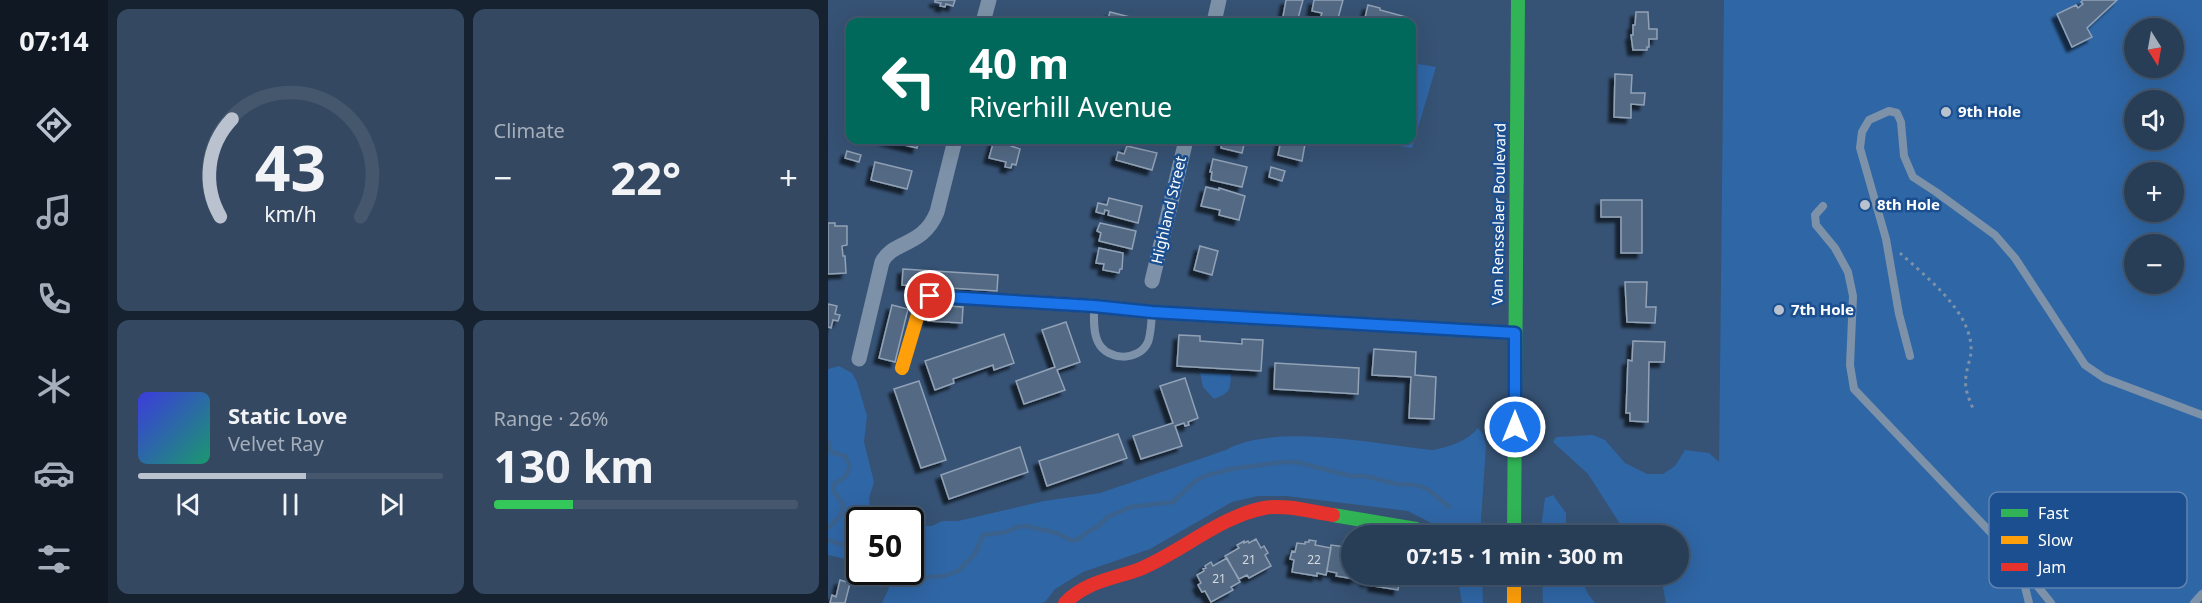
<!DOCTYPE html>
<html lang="en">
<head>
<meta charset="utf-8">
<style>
  :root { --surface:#283e57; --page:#344961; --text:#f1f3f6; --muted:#a5aeba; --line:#44576d; --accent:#b9c2ce }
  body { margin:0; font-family:"Noto Sans",sans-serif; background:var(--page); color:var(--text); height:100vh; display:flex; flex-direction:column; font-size:22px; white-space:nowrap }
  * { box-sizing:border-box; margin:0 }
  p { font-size:20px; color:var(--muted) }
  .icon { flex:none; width:33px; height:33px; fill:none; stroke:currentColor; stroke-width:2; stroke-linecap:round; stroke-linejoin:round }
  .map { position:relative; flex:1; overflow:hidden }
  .sheet { display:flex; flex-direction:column; gap:9px; padding:9px; background:#162230; width:720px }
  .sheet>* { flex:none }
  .hud { position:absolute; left:18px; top:18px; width:570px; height:126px; border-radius:12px; box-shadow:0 6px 24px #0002,0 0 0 2px var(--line); background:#00695c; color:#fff; overflow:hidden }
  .needle { width:39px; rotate:169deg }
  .tools { position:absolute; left:1296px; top:18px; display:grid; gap:12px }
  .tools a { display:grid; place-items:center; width:60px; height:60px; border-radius:50%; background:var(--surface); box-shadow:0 6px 24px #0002,0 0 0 2px var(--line); font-size:30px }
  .speed { position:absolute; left:18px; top:507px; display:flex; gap:12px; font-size:30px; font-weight:700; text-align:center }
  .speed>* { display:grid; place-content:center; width:78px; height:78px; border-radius:50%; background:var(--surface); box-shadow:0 6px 24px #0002,0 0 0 2px var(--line); line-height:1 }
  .speed .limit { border:3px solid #111; border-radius:9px; background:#fff; color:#111 }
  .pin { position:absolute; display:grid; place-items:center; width:51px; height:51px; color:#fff; margin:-26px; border:3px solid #fff; border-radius:50%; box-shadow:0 2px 6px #0007 }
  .me { position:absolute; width:66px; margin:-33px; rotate:0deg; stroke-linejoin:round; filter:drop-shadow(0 0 4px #0008) }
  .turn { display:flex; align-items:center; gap:21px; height:126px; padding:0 24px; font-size:27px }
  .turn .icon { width:78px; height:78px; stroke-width:2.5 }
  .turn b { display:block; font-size:42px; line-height:51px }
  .big { font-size:45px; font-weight:700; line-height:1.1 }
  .sheet .widget { flex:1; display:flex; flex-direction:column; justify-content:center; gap:9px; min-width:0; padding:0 21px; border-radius:12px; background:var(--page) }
  .sheet .dial { align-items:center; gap:0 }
  .dial svg { height:156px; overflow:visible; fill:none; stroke:var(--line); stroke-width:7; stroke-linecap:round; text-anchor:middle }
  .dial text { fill:var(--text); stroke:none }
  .song { display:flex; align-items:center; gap:18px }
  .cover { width:72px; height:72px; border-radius:9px; background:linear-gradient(135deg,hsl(240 70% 55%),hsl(160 70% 35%)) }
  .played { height:6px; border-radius:3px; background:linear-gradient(90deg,var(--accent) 55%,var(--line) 55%) }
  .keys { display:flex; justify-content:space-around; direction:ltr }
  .heat { display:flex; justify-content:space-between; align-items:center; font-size:33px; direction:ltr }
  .charge { height:9px; border-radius:4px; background:linear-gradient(90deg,#34c759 26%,var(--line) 0) }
  .sheet .tiles { flex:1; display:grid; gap:9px; grid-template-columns:repeat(2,1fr) }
  .trip { position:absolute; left:513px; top:525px; width:348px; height:60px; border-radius:30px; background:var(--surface); box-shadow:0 6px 24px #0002,0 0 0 2px var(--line); font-weight:700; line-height:60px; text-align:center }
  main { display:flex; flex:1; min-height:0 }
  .menu { display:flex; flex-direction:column; width:108px; justify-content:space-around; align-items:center; background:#101923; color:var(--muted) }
  .menu .icon { width:42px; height:42px }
  .menu .active { color:var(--accent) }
  .menu b { font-size:27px; color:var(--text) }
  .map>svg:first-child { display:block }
  .green { fill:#2f66a5; fill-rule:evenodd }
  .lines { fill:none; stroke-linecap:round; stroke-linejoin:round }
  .stream { stroke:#3b618d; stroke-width:4.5 }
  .building { fill:#526984; stroke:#92a2b6; stroke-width:1.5; filter:url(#shadow) }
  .path { stroke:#7d92a8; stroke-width:3; stroke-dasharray:3 4.5; stroke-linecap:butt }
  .lane { stroke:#7d92a8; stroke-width:8 }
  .street { stroke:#7d92a8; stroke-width:15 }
  .fast { stroke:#30b455; stroke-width:14 }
  .slow { stroke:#ff9f0a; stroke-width:14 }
  .jam { stroke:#e5322d; stroke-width:14 }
  .route-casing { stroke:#114b97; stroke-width:15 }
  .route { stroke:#1a73e8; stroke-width:10 }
  .poi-dot { fill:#b9c2ce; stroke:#1b4f8f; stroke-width:2 }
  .labels { text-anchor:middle; stroke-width:5; stroke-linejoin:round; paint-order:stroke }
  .number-label { font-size:12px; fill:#d4dae0 }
  .poi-label { font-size:15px; font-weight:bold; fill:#fff; stroke:#1b4f8f; text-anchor:start }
  .street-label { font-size:15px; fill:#fff; stroke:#1b4f8f }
  .key { fill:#1b4f8f; stroke:#5f84b1; stroke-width:1.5 }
  .key-label { font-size:16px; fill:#fff }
</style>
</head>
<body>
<main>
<nav class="menu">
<b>07:14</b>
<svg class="icon active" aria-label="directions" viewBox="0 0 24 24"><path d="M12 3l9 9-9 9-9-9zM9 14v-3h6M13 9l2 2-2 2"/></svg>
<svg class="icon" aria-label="music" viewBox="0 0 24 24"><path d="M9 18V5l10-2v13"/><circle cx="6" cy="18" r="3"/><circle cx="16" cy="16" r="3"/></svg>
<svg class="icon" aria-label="phone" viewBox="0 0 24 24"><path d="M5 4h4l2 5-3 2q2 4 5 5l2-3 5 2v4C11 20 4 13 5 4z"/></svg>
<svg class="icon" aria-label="climate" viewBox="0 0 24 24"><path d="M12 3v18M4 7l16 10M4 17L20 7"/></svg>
<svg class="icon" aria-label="car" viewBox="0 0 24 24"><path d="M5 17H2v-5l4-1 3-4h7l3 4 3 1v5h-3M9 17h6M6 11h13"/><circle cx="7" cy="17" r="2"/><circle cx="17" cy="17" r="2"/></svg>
<svg class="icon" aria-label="filters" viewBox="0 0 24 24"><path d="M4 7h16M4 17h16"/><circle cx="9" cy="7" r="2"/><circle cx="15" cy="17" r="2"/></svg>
</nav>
<section class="sheet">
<div class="tiles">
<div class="widget dial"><svg viewBox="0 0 100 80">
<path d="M14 69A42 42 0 1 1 86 69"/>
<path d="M14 69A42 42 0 0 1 20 19" stroke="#b9c2ce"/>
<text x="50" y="56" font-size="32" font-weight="700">43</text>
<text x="50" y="72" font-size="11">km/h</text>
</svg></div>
<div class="widget"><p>Climate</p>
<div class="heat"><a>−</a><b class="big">22°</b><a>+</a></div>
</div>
<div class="widget">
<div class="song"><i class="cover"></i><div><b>Static Love</b><p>Velvet Ray</p></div></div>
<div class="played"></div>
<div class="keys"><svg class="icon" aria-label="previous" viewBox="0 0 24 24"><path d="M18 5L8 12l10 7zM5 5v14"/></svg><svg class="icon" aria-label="pause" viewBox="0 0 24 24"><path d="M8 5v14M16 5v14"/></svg><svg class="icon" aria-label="next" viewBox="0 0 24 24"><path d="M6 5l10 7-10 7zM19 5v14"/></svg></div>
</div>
<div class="widget"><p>Range · 26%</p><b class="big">130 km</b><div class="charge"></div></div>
</div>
</section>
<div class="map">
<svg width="1374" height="603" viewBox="0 0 1374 603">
  <defs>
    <filter id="shadow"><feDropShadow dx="-5" dy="5" stdDeviation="1.5" flood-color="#0009"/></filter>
  </defs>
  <rect width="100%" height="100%" fill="#365274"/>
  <!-- green -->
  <path class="green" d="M896 0H1374V603H838L834 582 825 575 850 574V536L799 535 760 474 725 442 728 437 765 435 777 440 797 463 819 474H835L847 466 857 450 881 453 891 462ZM1306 28H1346V68H1306ZM1306 100H1346V140H1306ZM1306 172H1346V212H1306ZM1306 244H1346V284H1306Z
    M584 63 608 67 584 148 530 140H584Z
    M11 366 24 373 29 382 39 416 36 442 46 482 41 498 43 520H32L31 562 0 555V369Z
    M372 373 403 374C402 392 402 392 386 399L375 387Z
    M650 428 655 434 658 446 652 535H619L613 528 580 511 458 496H430L404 502 322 549 255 572 227 589 218 601 214 603H54L61 588 48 572H82L83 528 89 526H104L114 521H130L216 501 272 493 398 450C446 422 550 445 605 450 620 447 640 441 650 428Z
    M725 495 738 513V535H712L717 498Z
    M629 575H654L655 603H634Z
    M714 575H751L760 594 767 603H715Z"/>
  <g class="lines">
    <!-- stream -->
    <path class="stream" d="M0 441 3 452 17 456 22 466 18 476 5 485 6 492 15 504C14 517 9 519 0 528
      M0 540 15 545 32 547
      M82 568 95 577 116 576 130 571 147 554 155 535 178 532 189 527 198 526 228 533 243 540H249L259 532 269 527 280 517 302 507 345 502 367 481 377 476 403 469 454 462H468L523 476H537L568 484 589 485 601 490 621 507"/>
  </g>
  <!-- building -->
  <path class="building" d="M107 0H127L125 6 118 4 117 7 112 6 113 3 107 2Z
    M458 0H475L469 22H454Z
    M486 0H515L509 22H491L494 13 484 11Z
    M1255 0H1289L1259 28 1264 37 1244 47 1229 14 1248 5 1250 8 1255 4 1253 2Z
    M540 5 552 8V10L578 17 576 22H536Z
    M282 12 306 18 305 22H279Z
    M808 12H820L821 29H829V39H821V47H819V50H805L803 35H805V25H807Z
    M787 74 804 75 803 93H817L816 105 803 104V118L786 117Z
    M56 140H95V141L91 140 89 148Z
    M166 140H185L183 146 192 149 188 165 184 164 183 168 177 167 178 162 161 158Z
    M391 140H417L414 153 393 148 394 141Z
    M453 140 477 144 474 161 450 155Z
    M299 146 329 153 324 170 288 160 290 152 296 154Z
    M19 151 33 155 31 162 17 158Z
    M385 159 419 167 414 187 383 180 384 172H382Z
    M47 162 84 171 79 189 43 180Z
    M443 167 457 171 454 181 441 177Z
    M378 187 391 190V188L417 196 411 220 391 215 392 210 373 206Z
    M281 198 314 206 310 223 280 215 281 211 277 210 276 214 268 212 270 203 279 205Z
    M773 200H814V253H793V217H773Z
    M0 223H7V226H19V245L14 246 15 256H17L18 273 0 274Z
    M272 223 308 231 304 249 271 241 273 233 269 231Z
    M372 246 390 251 384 275 366 270Z
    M271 248 295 253 294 269H292L291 273 275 270 276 264 268 263Z
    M75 269 170 275 169 291 74 285Z
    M797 282H819L818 307H828L827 323 799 322Z
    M0 304 9 306 7 314 12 315 10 321 5 320 3 328 0 327Z
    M64 305 80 309 67 362 51 358Z
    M101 305 135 307 134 323 100 321Z
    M238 322 252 362 229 370 237 390 196 404 188 381 227 367 214 330Z
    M176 334 186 363 166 370 165 365 125 379 126 383 107 390 97 361Z
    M351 335 372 336V341L414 344V339L435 340 433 371 349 366Z
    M805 341 837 342 836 362H821L820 422 802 421V413H798L800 360 804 361Z
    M546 349 588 352 587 375 608 377 606 419 581 418 583 377 544 375Z
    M447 363 531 368 530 394 446 389Z
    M357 378 370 418 360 422 361 425 357 426 356 423 347 426 354 446 313 459 305 436 345 423 332 386Z
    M91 381 118 460 93 468 66 389Z
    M290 434 299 458 219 486 211 461Z
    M192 447 200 472 121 499 113 475Z
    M428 539 433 548 436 546 440 553 437 555 443 566 421 578 419 575 411 579 397 556 411 548 409 545 416 541V543L420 541 421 543Z
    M481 540 488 541 487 545 503 548 498 575 489 573V576L464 572 466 560 462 559 464 551 467 552 469 543 477 544V542H481Z
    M519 543 524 544V574H538L537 578 527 576V579L508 576 509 573 499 571 503 545 518 547Z
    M399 558 412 582 403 587 405 590 383 602 377 591 374 592 370 585 373 583 369 575 376 571 375 569 378 568 377 566 383 562 385 566Z
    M538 574H576L575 578 572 577 570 590 545 586 546 582 537 581Z
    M12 580 22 583 17 603H2L4 595 8 597Z"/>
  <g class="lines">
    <!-- path -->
    <path class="path" d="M1072 253C1098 277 1146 313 1143 353 1142 360 1139 368 1138 376 1136 389 1141 399 1146 411"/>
    <!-- lane -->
    <path class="lane" d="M995 206 987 215 988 225 1007 248 1020 272 1025 296 1022 365 1026 389 1187 558 1223 603
      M266 309C266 319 265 332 270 342 279 361 311 362 320 342 323 334 323 323 324 314
      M1082 356 1071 314 1058 239 1032 148 1034 132 1041 120 1061 111 1069 113 1073 122 1076 156 1085 177 1108 192 1167 235 1187 258 1257 365 1276 378 1374 415
      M1192 567 1201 603
      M1366 603 1374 594"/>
    <!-- street -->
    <path class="street" d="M155 22 161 0
      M386 22 391 0
      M324 281 358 140
      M31 359 54 262C65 240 95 247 109 212L127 140"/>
    <!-- fast -->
    <path class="fast" d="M267 306 324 312 687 333
      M505 515 588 529
      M686 536 690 0"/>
    <!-- slow -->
    <path class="slow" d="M74 368 93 304 101 296 267 306
      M686 574V603"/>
    <!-- jam -->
    <path class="jam" d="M237 603C258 581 285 579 312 569 353 552 393 516 436 508 458 504 483 512 505 515"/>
  </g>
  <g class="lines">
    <!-- route casing -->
    <g class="route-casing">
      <path id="route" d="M102 296 266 306 324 312 687 333V427"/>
    </g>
    <!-- route -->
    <use href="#route" class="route"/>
  </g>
  <!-- markers -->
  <g class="poi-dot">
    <circle cx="1118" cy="112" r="6"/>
    <circle cx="1037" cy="205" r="6"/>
    <circle cx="951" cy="310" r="6"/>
  </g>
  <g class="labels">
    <!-- number labels -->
    <g class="number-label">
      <text x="421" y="564">21</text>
      <text x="486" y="564">22</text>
      <text x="391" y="583">21</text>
    </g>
    <!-- poi labels -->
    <g class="poi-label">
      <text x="1130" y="117">9th Hole</text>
      <text x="1049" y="210">8th Hole</text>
      <text x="963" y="315">7th Hole</text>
    </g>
    <!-- street labels -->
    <g class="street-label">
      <text transform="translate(341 210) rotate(-77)" y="5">Highland Street</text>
      <text transform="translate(671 214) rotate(-89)" y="5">Van Rensselaer Boulevard</text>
    </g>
  </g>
  <!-- legend -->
  <rect x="1161" y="492" width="198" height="96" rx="9" class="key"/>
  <rect x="1173" y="509" width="27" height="8" fill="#30b455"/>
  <rect x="1173" y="536" width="27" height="8" fill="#ff9f0a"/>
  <rect x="1173" y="563" width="27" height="8" fill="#e5322d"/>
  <g class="key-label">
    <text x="1210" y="519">Fast</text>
    <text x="1210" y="546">Slow</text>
    <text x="1210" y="573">Jam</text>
  </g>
</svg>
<div class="tools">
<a><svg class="needle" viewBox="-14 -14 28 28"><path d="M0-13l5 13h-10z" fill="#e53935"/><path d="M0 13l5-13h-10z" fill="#a5aeba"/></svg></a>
<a><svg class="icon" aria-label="sound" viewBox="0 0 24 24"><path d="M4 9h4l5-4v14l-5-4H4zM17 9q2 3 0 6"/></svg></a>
<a>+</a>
<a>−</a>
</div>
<div class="speed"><div class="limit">50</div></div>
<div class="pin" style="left:102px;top:296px;background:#d93025"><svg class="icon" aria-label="arrive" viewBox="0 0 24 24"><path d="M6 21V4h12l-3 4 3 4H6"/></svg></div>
<svg class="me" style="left:687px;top:427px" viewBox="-20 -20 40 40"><circle r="17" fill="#1a73e8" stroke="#fff" stroke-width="3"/><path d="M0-11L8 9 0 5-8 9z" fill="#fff"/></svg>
<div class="trip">07:15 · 1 min · 300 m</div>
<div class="hud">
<div class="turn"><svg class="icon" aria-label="left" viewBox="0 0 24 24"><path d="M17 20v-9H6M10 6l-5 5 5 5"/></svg><div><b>40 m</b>Riverhill Avenue</div></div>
</div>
</div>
</main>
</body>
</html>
